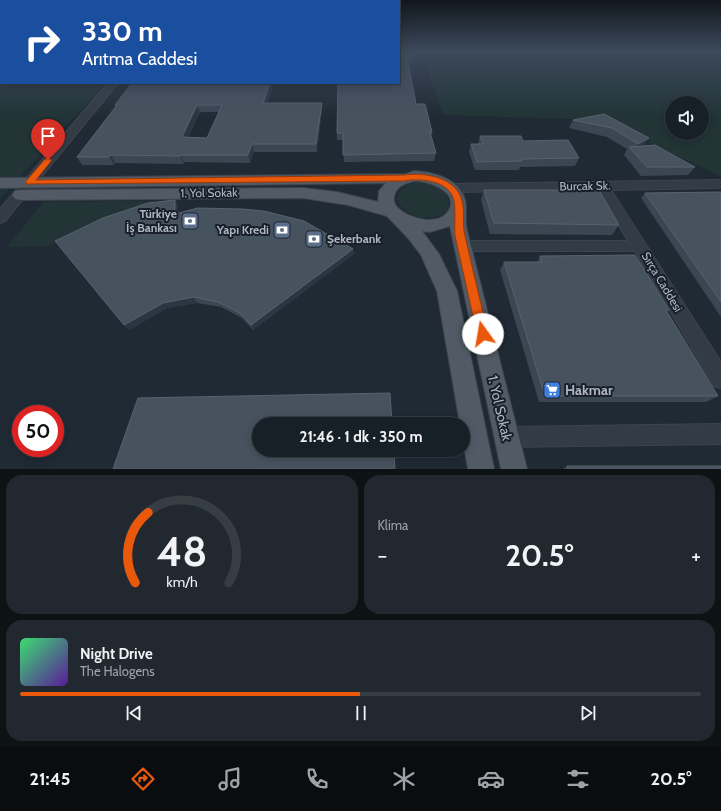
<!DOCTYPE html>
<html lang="tr">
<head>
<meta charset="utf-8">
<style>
  :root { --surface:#182027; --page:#21282f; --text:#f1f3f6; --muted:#9fa3a7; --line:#363e44; --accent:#ea580c }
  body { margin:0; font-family:Cabin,sans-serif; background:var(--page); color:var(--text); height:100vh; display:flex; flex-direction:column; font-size:15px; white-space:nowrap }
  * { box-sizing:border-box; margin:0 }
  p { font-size:13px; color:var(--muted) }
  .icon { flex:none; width:22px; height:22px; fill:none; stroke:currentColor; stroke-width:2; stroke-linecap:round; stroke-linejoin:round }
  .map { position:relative; height:469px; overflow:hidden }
  .details { display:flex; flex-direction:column; gap:6px; padding:6px; background:#0d1215; flex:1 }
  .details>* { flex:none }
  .top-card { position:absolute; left:0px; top:0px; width:400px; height:84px; box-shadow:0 2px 10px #0003,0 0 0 1px var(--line); background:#1a4fa0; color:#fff; overflow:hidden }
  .fabs { position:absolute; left:665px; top:96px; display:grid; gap:8px }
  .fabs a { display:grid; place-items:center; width:44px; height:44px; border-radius:50%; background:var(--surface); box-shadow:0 2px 10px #0003,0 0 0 1px var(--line); font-size:20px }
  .speed { position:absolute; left:12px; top:405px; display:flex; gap:8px; font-size:20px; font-weight:700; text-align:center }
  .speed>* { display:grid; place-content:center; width:52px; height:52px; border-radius:50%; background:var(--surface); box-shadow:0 2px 10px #0003,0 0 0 1px var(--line); line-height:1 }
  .speed .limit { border:6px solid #d22; background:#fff; color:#111 }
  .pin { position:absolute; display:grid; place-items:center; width:34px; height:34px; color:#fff; margin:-41px -17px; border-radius:50% 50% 50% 0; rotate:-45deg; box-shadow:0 0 4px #0007 }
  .pin .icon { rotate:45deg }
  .me { position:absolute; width:44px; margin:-22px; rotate:347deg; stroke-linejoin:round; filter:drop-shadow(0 0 3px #0008) }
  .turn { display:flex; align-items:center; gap:14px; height:84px; padding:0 16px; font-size:18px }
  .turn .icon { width:52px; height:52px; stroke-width:2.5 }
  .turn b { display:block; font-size:28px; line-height:34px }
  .big { font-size:30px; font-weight:800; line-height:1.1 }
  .details .card { flex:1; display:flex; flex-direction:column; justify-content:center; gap:6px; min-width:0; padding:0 14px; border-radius:16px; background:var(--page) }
  .details .dial { align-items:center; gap:0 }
  .dial svg { height:104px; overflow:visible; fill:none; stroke:var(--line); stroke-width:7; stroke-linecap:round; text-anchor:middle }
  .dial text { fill:var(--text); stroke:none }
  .song { display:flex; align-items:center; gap:12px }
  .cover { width:48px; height:48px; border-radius:6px; background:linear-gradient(135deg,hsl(140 70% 55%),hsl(270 70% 35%)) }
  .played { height:4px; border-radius:2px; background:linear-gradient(90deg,var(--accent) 50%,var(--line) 50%) }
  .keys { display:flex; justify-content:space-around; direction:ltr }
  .heat { display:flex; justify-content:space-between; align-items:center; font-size:22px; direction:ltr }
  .details .tiles { flex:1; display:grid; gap:6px; grid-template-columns:1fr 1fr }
  .card:last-child { grid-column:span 2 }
  .trip { position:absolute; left:252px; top:417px; width:218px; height:40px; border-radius:20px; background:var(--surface); box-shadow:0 2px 10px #0003,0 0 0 1px var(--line); font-weight:800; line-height:40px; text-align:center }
  .tabs { display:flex; height:64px; justify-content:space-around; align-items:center; background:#0a0d10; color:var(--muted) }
  .tabs .icon { width:28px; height:28px }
  .tabs .on { color:var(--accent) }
  .tabs b { font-size:18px; color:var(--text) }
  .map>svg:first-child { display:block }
  .green { fill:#223436; fill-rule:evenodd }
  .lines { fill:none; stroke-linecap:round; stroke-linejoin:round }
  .minor-casing { stroke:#3d444f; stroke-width:2 }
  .major-casing { stroke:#3d444f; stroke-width:2 }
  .minor { fill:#333b45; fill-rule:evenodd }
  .major { fill:#515a65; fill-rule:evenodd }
  .wall { fill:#3b4653; fill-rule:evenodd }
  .shaded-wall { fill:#2b3642 }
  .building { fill:#47525f; stroke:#57626f; fill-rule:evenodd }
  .route { fill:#ea580c; stroke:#983908 }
  .labels { text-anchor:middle; stroke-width:4; stroke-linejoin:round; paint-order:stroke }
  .street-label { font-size:12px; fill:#adb6c2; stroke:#19202a }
  .poi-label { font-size:12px; font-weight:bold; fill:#adb6c2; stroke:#19202a; text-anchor:end }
  .near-poi-label { font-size:14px; font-weight:bold; fill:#adb6c2; stroke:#19202a; text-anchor:start }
  .near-street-label { font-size:14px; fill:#adb6c2; stroke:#19202a }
</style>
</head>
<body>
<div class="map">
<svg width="721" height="469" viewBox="0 0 721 469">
  <rect width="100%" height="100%" fill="#202a34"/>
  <!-- green -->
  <path class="green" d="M0 51 1 83H105L0 199Z
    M422 51H721V176L599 120 443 115ZM672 103H702V133H672Z
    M414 183C422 182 430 183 438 187 451 194 454 210 438 216 412 226 376 195 414 183Z
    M158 201 115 214 49 246 7 247 43 202Z"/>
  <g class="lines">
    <!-- minor casing -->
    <g class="minor-casing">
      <path id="minor" d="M108 83H118L5 221 0 223V209Z
        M718 180 721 181V187L718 188 611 190 721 362V388L714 386 635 251H462L457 250 455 246 457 242 462 241H628L598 190 451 192 447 191 445 188 447 185 451 184Z
        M721 424V444L507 447 500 444 497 437 500 430 507 427Z"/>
    </g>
    <!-- major casing -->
    <g class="major-casing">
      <path id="major" d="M414 171C433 172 459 178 465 200 467 208 465 216 466 225 467 232 469 239 471 246L527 469H501L450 226 430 232 422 231 439 254 457 291 494 469H468L463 440V424H460L437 291 421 255 408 238 387 216 348 205 303 198 20 200 15 199 12 195 15 191 20 190 303 188 337 192 378 202 379 191 386 183 0 188V178L406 174ZM415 181C428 181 459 191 449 210 439 227 411 219 399 209 391 203 393 192 401 186 405 183 411 182 415 181Z"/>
    </g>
    <!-- minor -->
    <use href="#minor" class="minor"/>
    <!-- major -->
    <use href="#major" class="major"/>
  </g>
  <!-- wall -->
  <path class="wall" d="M399 51 412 58 411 65H408L416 104 432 132 431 137 436 153 434 161 344 162 343 140H337V133Z
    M274 83 267 103H322V110L317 152H254L250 163 184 162V164L115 163 114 165H82L77 157 116 107 115 105ZM200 112H219L207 138 188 137Z
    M604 114 644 146 695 167 688 175 641 176 624 155 627 149 607 137 569 128 573 120Z
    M480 136 523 141 579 158 575 166 520 167 519 170H475L469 152 471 144H478Z
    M484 190 619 225 612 235 490 234 481 200Z
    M721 192V317L641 198 645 193Z
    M175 200 178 206V213L353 249 354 254 253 330 242 318 221 307 197 303 167 308 129 330Z
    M540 256 669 310 667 311 718 396 706 402H539L500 270 504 262H537Z
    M567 466 721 469H563Z"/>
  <!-- shaded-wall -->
  <path class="shaded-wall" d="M270 83H274L265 110 263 103Z
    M322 103V110L317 152 316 144Z
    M197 105 200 112 185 145 182 137Z
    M649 138 644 146 633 152 638 144Z
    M252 144 254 152 250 163 248 155Z
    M111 155 115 163 114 165 109 157Z
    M181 155 184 162V164L180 156Z
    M175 200 178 206V219L175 214Z
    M353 249 354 254 253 330 251 325Z
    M194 297 197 303 167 308 129 330 124 325 163 303Z"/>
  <!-- building -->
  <path class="building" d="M399 51H410L412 58H407L416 104H425L432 132H430L436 153 343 155V133H337L338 83H399Z
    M132 83H270L263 103H322L316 144H252L248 155H181L180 156 111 155 109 157H77L117 105H115ZM197 105H222L207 138 182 137Z
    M604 114 649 138 638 144 612 128 573 120Z
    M480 136H521L523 141 568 140 579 158 521 159 522 161 477 162 471 144H483Z
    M655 145 695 167H647L629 147Z
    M484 190H599L619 225 494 223Z
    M721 192V302L645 193Z
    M175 200V214L198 208 242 209 264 211 304 221 353 249 251 325 240 313 218 302 194 297 163 303 124 325 55 241 103 218 148 203Z
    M635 255 669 310H666L718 396H545L504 262H542L540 256Z
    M390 393 392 424H259V450H394L395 469H113L138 398Z
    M567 466H721V469H568Z"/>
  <!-- sky -->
  <linearGradient id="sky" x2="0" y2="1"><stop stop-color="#12171d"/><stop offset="0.44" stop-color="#3c4a5c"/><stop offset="1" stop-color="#3c4a5c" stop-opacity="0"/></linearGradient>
  <rect width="721" height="117" fill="url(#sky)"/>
  <!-- route -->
  <path class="route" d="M48 158 52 160 36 180 404 175C424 172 457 177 462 201 465 212 462 224 465 236L488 334 487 338 483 339 479 338 477 334 455 236C454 224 456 212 454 201 450 180 420 178 404 181L26 184V181L45 159Z"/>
  <!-- icons -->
  <defs>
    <g id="bank-square" transform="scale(0.9)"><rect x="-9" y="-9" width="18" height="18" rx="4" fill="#5c6f8a" stroke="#19202a"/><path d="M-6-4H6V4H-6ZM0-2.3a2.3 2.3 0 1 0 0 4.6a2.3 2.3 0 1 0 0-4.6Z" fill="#fff"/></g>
    <g id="supermarket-square" transform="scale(0.9)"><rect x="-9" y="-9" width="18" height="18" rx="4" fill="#3f7fe0" stroke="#19202a"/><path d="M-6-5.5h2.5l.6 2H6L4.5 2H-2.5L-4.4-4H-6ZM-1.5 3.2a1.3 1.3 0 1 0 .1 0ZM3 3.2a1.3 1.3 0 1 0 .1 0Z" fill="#fff"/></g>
  </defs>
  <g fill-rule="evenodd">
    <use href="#bank-square" x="190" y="221"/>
    <use href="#bank-square" x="282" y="230"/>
    <use href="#bank-square" x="314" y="239"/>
    <use href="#supermarket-square" x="552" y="390"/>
  </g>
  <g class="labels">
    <!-- street labels -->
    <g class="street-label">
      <text transform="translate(585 186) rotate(-1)" y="4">Burcak Sk.</text>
      <text transform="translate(209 193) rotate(-1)" y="4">1. Yol Sokak</text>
      <text transform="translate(662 282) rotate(59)" y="4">Sırça Caddesi</text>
    </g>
    <!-- poi labels -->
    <g class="poi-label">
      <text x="177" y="218">Türkiye<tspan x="177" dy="14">İş Bankası</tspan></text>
      <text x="269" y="234">Yapı Kredi</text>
      <text x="327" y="243" text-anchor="start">Şekerbank</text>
    </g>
    <!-- near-poi labels -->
    <g class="near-poi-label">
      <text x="565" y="395">Hakmar</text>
    </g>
    <!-- near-street labels -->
    <g class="near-street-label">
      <text transform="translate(500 408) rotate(77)" y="5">1. Yol Sokak</text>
    </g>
  </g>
</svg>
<div class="fabs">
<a><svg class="icon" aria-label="sound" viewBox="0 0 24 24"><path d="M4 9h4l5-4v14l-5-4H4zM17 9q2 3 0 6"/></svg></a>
</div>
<div class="speed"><div class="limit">50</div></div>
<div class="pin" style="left:48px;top:160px;background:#d93025"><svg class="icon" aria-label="arrive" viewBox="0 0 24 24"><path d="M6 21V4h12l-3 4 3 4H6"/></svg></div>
<svg class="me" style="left:483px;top:334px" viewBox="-20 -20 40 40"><circle r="19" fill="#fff"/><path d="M0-13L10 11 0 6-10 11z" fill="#ea580c"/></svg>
<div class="trip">21:46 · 1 dk · 350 m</div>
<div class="top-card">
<div class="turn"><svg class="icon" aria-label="right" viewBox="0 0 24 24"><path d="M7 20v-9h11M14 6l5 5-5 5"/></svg><div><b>330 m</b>Arıtma Caddesi</div></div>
</div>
</div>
<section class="details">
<div class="tiles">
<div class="card dial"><svg viewBox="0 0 100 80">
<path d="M14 69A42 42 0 1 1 86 69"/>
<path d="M14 69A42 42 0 0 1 24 15" stroke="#ea580c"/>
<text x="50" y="56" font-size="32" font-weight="700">48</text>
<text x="50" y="72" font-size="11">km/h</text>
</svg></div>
<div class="card"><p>Klima</p>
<div class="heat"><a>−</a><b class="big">20.5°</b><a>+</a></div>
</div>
<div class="card">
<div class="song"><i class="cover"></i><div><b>Night Drive</b><p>The Halogens</p></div></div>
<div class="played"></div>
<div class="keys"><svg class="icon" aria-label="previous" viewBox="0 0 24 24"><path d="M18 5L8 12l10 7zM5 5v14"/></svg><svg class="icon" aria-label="pause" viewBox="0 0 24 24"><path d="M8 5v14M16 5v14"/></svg><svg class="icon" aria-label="next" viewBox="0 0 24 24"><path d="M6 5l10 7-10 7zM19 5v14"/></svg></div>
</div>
</div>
</section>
<nav class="tabs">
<b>21:45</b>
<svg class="icon on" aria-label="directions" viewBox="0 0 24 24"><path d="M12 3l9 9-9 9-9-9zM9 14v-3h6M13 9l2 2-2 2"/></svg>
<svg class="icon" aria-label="music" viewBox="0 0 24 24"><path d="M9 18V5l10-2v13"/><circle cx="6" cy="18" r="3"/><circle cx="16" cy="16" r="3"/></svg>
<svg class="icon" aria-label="phone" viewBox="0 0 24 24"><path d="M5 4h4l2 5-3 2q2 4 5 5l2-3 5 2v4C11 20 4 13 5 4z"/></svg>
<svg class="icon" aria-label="climate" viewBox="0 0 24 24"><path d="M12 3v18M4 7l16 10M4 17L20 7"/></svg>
<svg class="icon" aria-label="car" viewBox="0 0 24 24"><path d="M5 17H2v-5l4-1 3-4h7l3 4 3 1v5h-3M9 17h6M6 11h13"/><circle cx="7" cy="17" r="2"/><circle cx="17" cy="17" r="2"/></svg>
<svg class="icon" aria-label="filters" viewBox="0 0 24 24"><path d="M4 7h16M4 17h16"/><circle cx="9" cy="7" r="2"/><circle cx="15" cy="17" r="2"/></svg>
<b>20.5°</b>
</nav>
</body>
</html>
